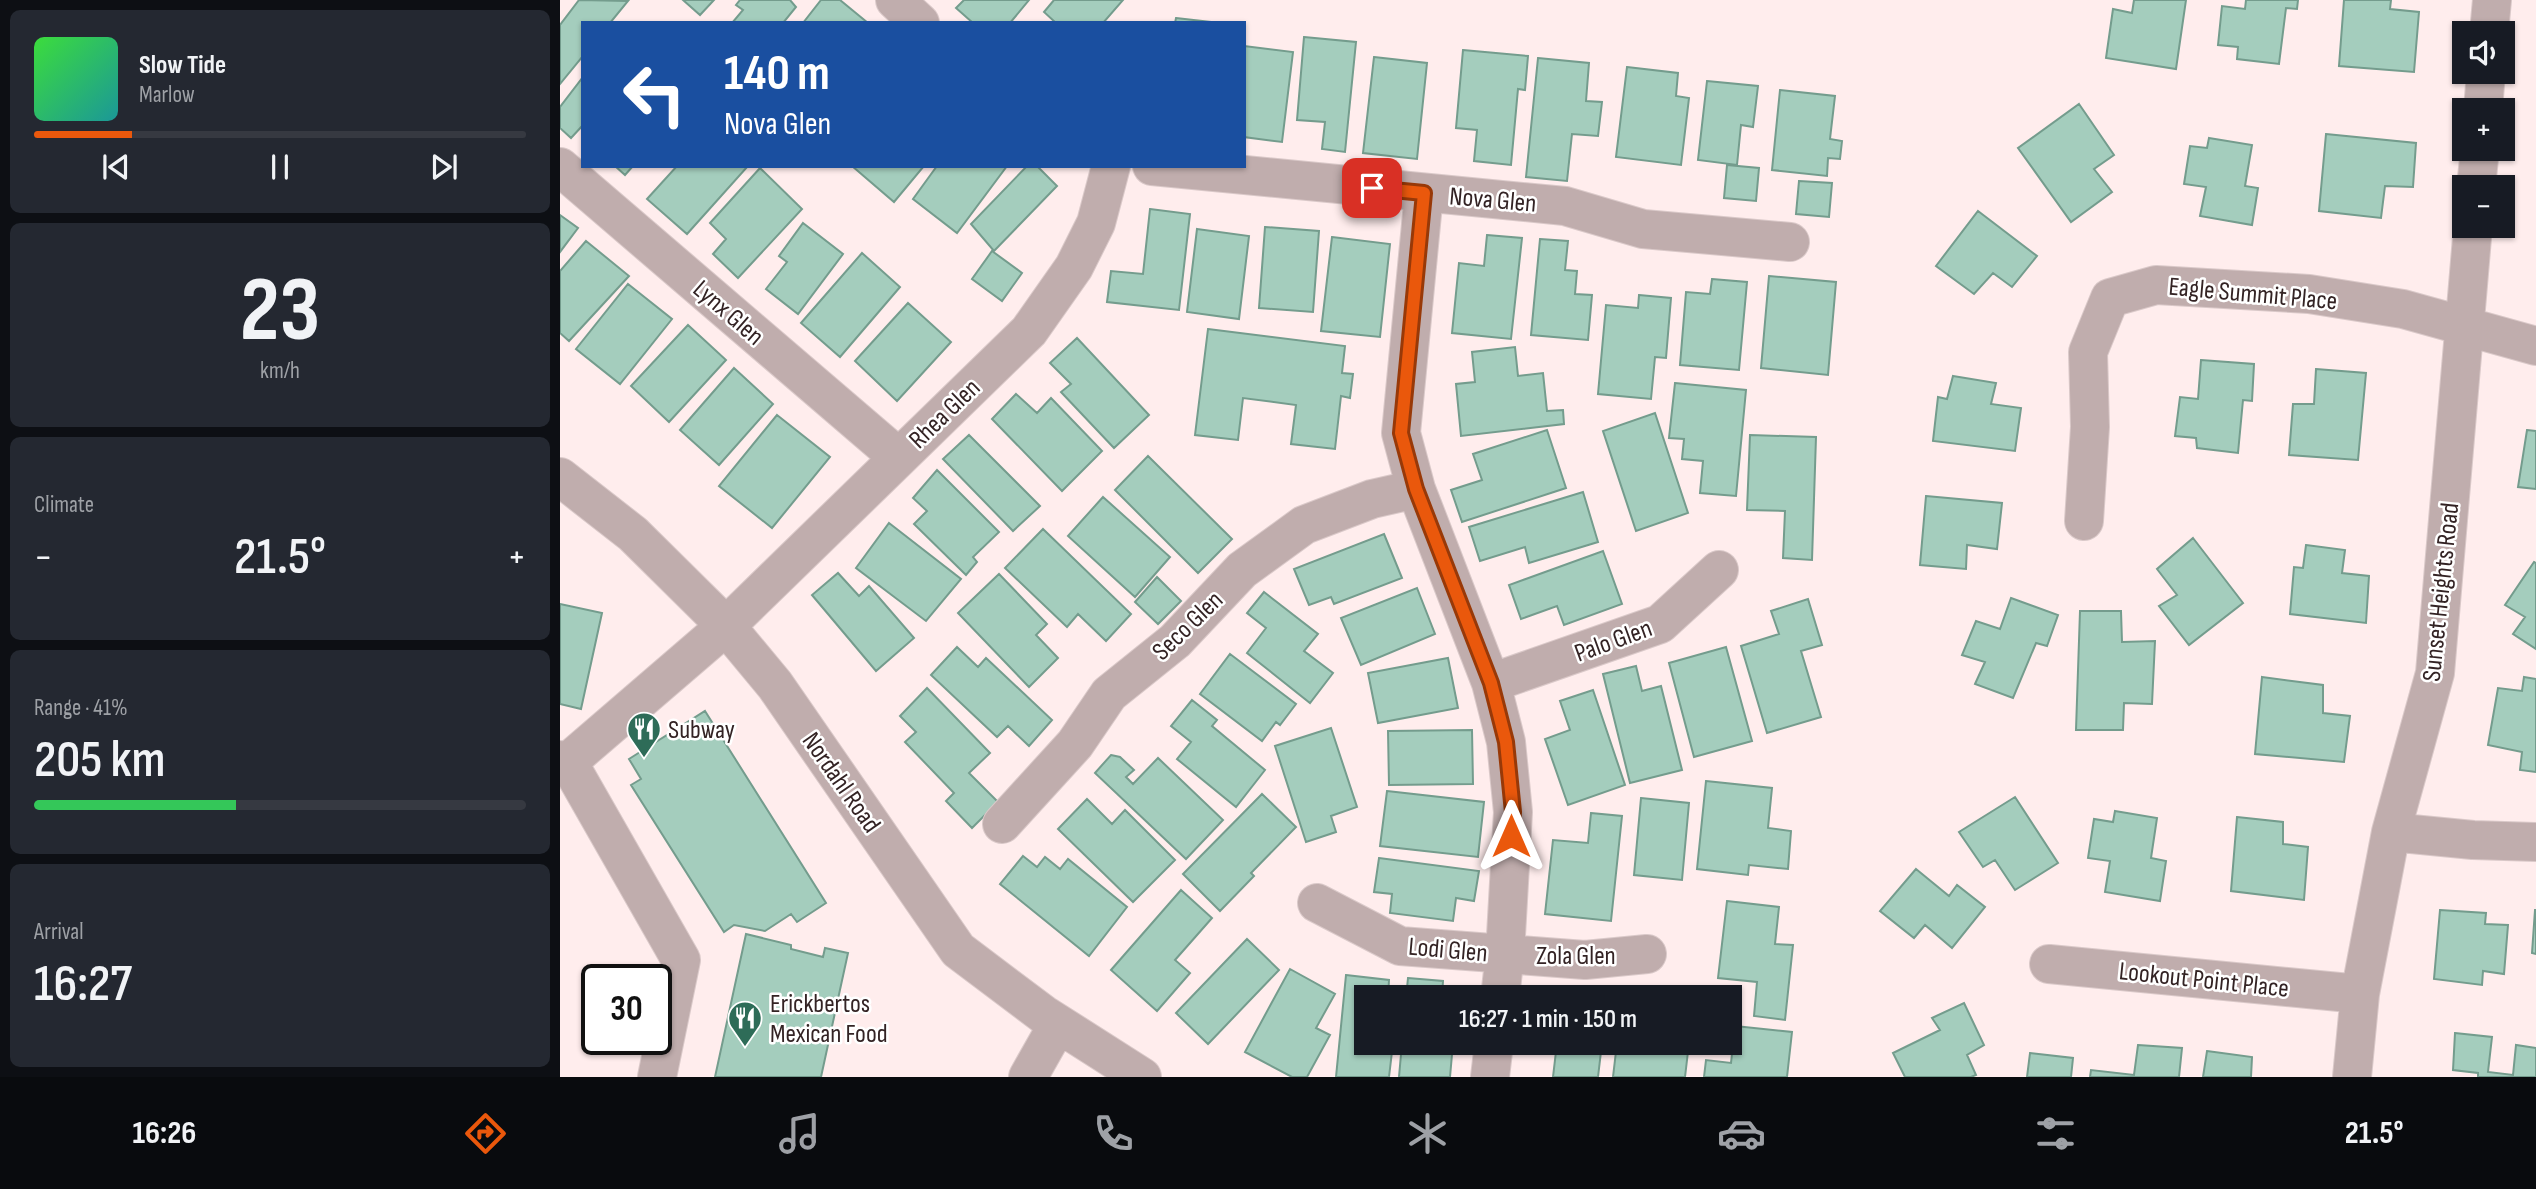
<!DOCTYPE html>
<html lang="en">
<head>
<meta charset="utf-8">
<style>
  :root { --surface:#171b24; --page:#242831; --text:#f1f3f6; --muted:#9ea1a6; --line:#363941; --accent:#ea580c }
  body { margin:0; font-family:"Sofia Sans Condensed",sans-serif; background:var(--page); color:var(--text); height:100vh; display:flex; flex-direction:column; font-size:26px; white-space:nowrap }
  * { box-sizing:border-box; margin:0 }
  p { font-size:23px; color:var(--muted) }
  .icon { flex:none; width:38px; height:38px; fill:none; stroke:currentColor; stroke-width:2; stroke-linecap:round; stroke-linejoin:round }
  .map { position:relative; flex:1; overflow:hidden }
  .details { display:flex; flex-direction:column; gap:10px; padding:10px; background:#0d0f14; width:560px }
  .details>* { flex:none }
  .hud { position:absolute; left:21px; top:21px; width:665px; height:147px; border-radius:0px; box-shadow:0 2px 5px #0004; background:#1a4fa0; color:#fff; overflow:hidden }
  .tools { position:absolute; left:1892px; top:21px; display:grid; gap:14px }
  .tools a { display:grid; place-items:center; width:63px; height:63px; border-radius:0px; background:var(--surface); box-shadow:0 2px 5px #0004; font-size:35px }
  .speed { position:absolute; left:21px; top:964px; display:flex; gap:14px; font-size:35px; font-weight:700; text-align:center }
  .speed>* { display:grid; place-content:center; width:91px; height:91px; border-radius:50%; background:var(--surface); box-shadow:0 2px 5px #0004; line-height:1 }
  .speed .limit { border:4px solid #111; border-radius:10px; background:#fff; color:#111 }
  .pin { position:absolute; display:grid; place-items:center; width:60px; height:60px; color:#fff; margin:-30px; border-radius:14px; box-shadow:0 4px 10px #0006 }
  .me { position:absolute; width:77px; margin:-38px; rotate:0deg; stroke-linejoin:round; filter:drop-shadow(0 0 5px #0008) }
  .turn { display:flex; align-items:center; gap:24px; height:147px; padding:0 28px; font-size:32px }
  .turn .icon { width:91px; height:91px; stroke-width:2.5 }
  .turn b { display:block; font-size:49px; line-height:60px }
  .big { font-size:52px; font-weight:600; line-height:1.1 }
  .details .tile { flex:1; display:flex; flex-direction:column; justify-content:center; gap:10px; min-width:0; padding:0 24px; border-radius:10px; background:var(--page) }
  .details .dial { align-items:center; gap:0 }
  .dial b { font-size:91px; line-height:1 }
  .song { display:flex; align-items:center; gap:21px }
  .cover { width:84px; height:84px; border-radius:10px; background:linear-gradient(135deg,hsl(120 70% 55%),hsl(180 70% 35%)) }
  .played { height:7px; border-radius:4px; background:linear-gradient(90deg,var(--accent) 20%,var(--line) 20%) }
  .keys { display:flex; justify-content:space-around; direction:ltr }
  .heat { display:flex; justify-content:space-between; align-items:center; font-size:38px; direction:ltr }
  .charge { height:10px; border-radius:5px; background:linear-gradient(90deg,#34c759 41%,var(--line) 0) }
  .trip { position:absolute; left:794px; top:985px; width:388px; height:70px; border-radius:0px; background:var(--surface); box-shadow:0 2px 5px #0004; font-weight:600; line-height:70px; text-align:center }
  .dock { display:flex; height:112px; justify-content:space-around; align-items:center; background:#090b0e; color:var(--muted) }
  .dock .icon { width:49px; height:49px }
  .dock .active { color:var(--accent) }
  .dock b { font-size:32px; color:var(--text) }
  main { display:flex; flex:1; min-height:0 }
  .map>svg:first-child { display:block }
  .building { fill:#a4cdbd; stroke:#749c8d; stroke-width:2 }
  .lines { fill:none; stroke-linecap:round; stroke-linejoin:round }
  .minor-casing { stroke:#dac9c9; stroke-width:40 }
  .minor { stroke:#c0adad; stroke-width:38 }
  .route-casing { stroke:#983908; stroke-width:18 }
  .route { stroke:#ea580c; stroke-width:12 }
  .labels { text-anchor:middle; stroke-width:5; stroke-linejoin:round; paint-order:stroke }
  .street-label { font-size:26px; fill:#332324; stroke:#fff }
  .poi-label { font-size:26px; fill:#332324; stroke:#fff; text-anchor:start }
</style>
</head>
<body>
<main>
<section class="details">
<div class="tile">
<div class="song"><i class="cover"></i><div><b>Slow Tide</b><p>Marlow</p></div></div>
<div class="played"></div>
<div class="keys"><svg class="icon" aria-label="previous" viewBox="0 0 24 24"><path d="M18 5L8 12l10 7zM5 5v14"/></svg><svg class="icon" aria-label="pause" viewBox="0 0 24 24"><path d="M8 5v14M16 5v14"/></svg><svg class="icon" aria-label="next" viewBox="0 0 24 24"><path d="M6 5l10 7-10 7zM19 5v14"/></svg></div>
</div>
<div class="tile dial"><b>23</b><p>km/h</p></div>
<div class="tile"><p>Climate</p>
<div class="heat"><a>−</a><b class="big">21.5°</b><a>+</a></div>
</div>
<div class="tile"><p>Range · 41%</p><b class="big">205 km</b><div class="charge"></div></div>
<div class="tile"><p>Arrival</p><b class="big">16:27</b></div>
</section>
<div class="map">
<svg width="1976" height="1077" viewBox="0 0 1976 1077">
  <rect width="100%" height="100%" fill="#ffeded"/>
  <!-- building -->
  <path class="building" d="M19 0 68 1 50 23H23V56L0 84V25Z
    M123 0H154L140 15Z
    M180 0H230L236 7 223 23H172L183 10 176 5Z
    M261 0H280L308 23H243Z
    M404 0H469L450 23H413L396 8Z
    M494 0H563L543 23H496L484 12Z
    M1574 0H1626L1616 69 1546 58 1553 9 1572 13Z
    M1686 0H1738L1737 9 1726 8 1719 64 1677 59 1678 47 1658 45 1662 6 1685 9Z
    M1784 0H1831L1830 9 1859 12 1854 72 1779 66Z
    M616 18 660 23H615Z
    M744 37 796 42 785 152 762 149 765 122 737 120Z
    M684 46 733 52 722 142 684 137Z
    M903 50 968 56 965 90 958 89 951 165 914 161 917 130 896 128Z
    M814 57 867 63 857 159 803 153Z
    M978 58 1029 63 1026 101 1042 102 1038 136 1012 134 1007 181 966 177Z
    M1067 67 1118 73 1116 96 1129 98 1121 165 1056 157Z
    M23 77V125L11 138 0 128V107Z
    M1147 81 1198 86 1193 127 1181 125 1177 165 1138 160Z
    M1220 90 1275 96 1270 139 1282 141 1280 159 1268 158 1267 176 1212 170Z
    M1519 104 1554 155 1534 169 1552 192 1511 222 1458 148Z
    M1766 134 1856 143 1853 187 1825 186 1821 218 1759 211Z
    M1649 138 1692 145 1685 186 1698 188 1692 225 1640 216 1646 187 1624 184 1630 146 1647 148Z
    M1167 165 1199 168 1196 201 1164 198Z
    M55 166H73L65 175Z
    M117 166H188L127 234 87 199Z
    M292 166H364L334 202Z
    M377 166H447L397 233 353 199Z
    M467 166H477L497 186 434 251 411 224Z
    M200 168 242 209 178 278 153 254 166 239 150 223Z
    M1239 181 1272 183 1269 217 1236 214Z
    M590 209 630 214 619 310 547 302 551 271 583 274Z
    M1418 211 1477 256 1452 287 1433 273 1414 294 1376 266Z
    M0 215 18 228 0 252Z
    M243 223 283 254 238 314 206 289 227 262 219 256Z
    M705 227 759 231 753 312 699 308Z
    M637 229 689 236 679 319 627 312Z
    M927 235 962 238 951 339 892 333 899 263 924 266Z
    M772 237 830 244 820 337 761 331Z
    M980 239 1008 241 1005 270 1017 271 1015 294 1032 295 1028 340 971 335Z
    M26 241 69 276 9 341 0 333V271Z
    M432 251 462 273 442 301 412 279Z
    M302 253 340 287 280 357 241 323Z
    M1209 276 1276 282 1268 375 1201 368Z
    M1152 279 1187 282 1179 370 1120 365 1126 292 1150 294Z
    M68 284 112 319 60 384 16 349Z
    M1079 295 1111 298 1106 358 1095 357 1091 399 1038 394 1046 305 1078 308Z
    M348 303 391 342 337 401 295 361Z
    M128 325 166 360 109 422 71 386Z
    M648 329 785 346 782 373 793 374 790 398 781 396 775 449 731 444 736 405 683 398 678 440 635 435Z
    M517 338 589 415 554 448 501 392 511 384 490 363Z
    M955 347 958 376 983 373 987 411 1003 410 1004 424 901 436 896 384 915 382 912 352Z
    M1641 360 1694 364 1692 401 1683 400 1678 453 1637 448 1636 438 1615 436 1620 397 1638 399Z
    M174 368 213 404 159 465 120 430Z
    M1756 369 1806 373 1798 460 1729 455 1733 404H1754Z
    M1393 376 1436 383 1431 404 1461 408 1455 451 1373 441 1378 397 1387 399Z
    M1115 383 1186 390 1176 496 1140 493 1143 461 1122 459 1124 439 1109 438Z
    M456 394 477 413 491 398 542 451 502 491 432 419Z
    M1095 413 1128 513 1076 531 1043 431Z
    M217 415 270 457 212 528 159 486Z
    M987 430 1006 488 902 522 891 490 922 480 913 454Z
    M1967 430 1976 431V489L1958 487Z
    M409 435 480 506 453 531 383 459Z
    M1190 435 1256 437 1252 560 1223 558 1225 511 1187 510Z
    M588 456 672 539 638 573 555 490Z
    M377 470 439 532 413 557 417 562 406 575 354 524 367 511 353 498Z
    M1023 492 1038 542 969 563 965 547 920 561 909 527Z
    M1366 496 1442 503 1437 549 1407 545 1406 569 1360 565Z
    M543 497 610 557 575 597 508 536Z
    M329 523 401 579 366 621 296 568Z
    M483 529 571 614 546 641 518 614 507 627 445 568Z
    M824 534 842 578 774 604 771 597 749 605 734 569Z
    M1633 538 1683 603 1629 645 1599 606 1617 595 1597 569Z
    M1746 545 1785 550 1782 573 1809 576 1806 623 1730 614 1734 567 1743 568Z
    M1043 551 1062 604 1004 625 997 606 961 619 949 585Z
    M1974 562 1976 563V649L1953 634 1965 617 1945 605Z
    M278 573 299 596 309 586 354 638 316 671 252 595Z
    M439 574 487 624 476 635 498 658 469 687 398 613Z
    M597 577 621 601 598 624 575 602Z
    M857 588 875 634 801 665 781 618Z
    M704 592 758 634 744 651 773 673 750 703 687 653 706 628 687 613Z
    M1451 598 1498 615 1487 646 1476 643 1453 698 1415 684 1425 662 1402 655 1416 621 1440 629Z
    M1248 599 1262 645 1241 651 1261 717 1207 733 1181 646 1219 634 1211 611Z
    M0 604 42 613 21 709 0 704Z
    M1520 611H1561L1562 642 1595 641 1592 704 1564 703 1563 730H1516Z
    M397 647 418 667 426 658 492 720 469 746 448 726 437 737 371 675Z
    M1166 647 1192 741 1134 757 1109 663Z
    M670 654 736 704 720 725 716 722 702 741 640 694Z
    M888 658 898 708 818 723 808 673Z
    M1076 666 1082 691 1101 686 1122 770 1070 783 1043 674Z
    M1702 677 1763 685V713L1790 716 1784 762 1695 754Z
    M1964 677 1976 679V772L1960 770 1962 752 1928 745 1938 688 1962 691Z
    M367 688 430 753 409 773 438 802 412 828 386 801 394 793 345 742 356 732 340 716Z
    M1033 690 1065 785 1008 805 985 739 1010 730 1000 701Z
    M632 700 657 720 652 726 705 770 676 807 617 759 631 742 611 726Z
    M145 711 266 903 237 922 231 914 205 931 174 925 164 932 71 785 81 779 69 759Z
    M771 728 797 807 771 816 776 832 746 842 715 746Z
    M912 730 913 784 829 785 828 731Z
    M551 755 560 757 574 770 566 777 573 784 598 758 663 820 626 859 535 773Z
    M1146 781 1212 788 1208 828 1231 831 1228 869 1189 865 1188 875 1137 869Z
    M827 791 924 802 918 857 820 846Z
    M702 794 736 827 691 873 694 876 660 911 623 874Z
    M1455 797 1498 863 1455 890 1435 860 1423 867 1399 832Z
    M1081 798 1129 803 1122 880 1074 875Z
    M527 799 552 824 565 810 615 860 573 902 498 829Z
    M1555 811 1597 818 1591 858 1606 861 1600 901 1545 892 1550 861 1528 858 1534 819 1553 822Z
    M1031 813 1062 816 1051 921 985 914 993 840 1028 843Z
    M1677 817 1723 822V844L1748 847 1744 900 1671 891Z
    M463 856 477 867 485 857 500 869 508 859 567 907 529 956 440 884Z
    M819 858 919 871 914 901 896 898 893 921 830 913 832 894 814 892Z
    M1356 869 1389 896 1397 885 1425 907 1392 948 1365 925 1354 938 1320 911Z
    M621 890 652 918 615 960 630 973 597 1011 551 970Z
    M1167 901 1219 907 1215 944 1233 945 1225 1020 1194 1016 1197 982 1158 978Z
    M1880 910 1926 913 1925 924 1948 925 1944 974 1923 971 1922 985 1874 979Z
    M1975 910H1976V954L1972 953Z
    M186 934 231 945V949L263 957 265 948 288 953 261 1077H155Z
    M687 939 719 970 648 1044 616 1013Z
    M730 969 775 994 756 1028 770 1035 747 1077H732L685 1052Z
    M786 975 829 980 828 998H807V1043H833L829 1077H776Z
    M848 978 883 981 882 998H846Z
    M1404 1003 1424 1045 1407 1055 1416 1075 1411 1077H1345L1333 1053 1380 1030 1372 1018Z
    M1175 1026 1232 1032 1227 1077H1144L1146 1060 1171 1063Z
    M1895 1033 1932 1037 1928 1072 1953 1075 1956 1045 1976 1048V1077H1918V1073L1893 1070Z
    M842 1043H893L890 1077H839Z
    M997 1043H1042L1038 1077H993Z
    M1057 1043H1079L1078 1047 1092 1049V1043H1129L1125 1077H1053Z
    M1578 1045 1622 1048 1619 1077H1530L1531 1070 1574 1075Z
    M1647 1051 1692 1057 1691 1077H1643Z
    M1470 1053 1513 1058 1511 1077H1467Z"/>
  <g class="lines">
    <!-- minor casing -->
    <g class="minor-casing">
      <path id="minor" d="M335 0 360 23
        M1929 33 1932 0
        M1923 110 1926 72
        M592 166 1005 206 1083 229 1230 242
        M0 167 338 457
        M1916 187 1920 149
        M864 193 841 433 856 489 931 683 946 742 953 812 945 953 940 998
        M0 477 73 534 166 626 215 685 398 950 483 1014 582 1077
        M1524 521 1530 427 1528 352 1550 298 1596 285 1749 294 1843 309 1976 346
        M931 683 1100 624 1159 570
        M0 760 8 762 166 626 469 331 514 267 536 223 551 166
        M8 762 121 960 97 1077
        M442 824 515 744 549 694 615 641 682 570 744 525 812 499 856 489
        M1831 832 1913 840 1976 842
        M757 903 840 946 1025 960 1087 954
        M1489 964 1800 994
        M468 1077 498 1024
        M930 1077 934 1043
        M1792 1077 1800 994 1831 832 1875 673 1913 226"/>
    </g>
    <!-- minor -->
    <use href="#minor" class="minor"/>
  </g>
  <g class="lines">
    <!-- route casing -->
    <g class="route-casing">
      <path id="route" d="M812 188 864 193 841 433 856 489 931 683 946 742 953 812 951 836"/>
    </g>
    <!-- route -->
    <use href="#route" class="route"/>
  </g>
  <!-- icons -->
  <defs>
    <g id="restaurant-pin" transform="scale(1.75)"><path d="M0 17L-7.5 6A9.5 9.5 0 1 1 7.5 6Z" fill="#2e6c58" stroke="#fff"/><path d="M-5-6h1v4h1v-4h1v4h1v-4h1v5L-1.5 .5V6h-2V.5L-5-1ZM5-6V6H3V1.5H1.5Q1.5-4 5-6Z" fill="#fff"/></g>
  </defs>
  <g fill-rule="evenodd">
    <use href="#restaurant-pin" x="84" y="729"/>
    <use href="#restaurant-pin" x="185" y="1018"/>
  </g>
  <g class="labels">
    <!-- street labels -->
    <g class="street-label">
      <text transform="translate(933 199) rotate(5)" y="9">Nova Glen</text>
      <text transform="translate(1693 293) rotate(5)" y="9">Eagle Summit Place</text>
      <text transform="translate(169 312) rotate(41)" y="9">Lynx Glen</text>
      <text transform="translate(384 413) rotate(-44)" y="9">Rhea Glen</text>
      <text transform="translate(1880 592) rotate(-84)" y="9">Sunset Heights Road</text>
      <text transform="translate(627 625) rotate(-44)" y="9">Seco Glen</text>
      <text transform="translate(1053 640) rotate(-20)" y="9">Palo Glen</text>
      <text transform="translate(282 782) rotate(55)" y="9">Nordahl Road</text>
      <text transform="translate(888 949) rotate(5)" y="9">Lodi Glen</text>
      <text x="1016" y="964">Zola Glen</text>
      <text transform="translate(1644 979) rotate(6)" y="9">Lookout Point Place</text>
    </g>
    <!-- poi labels -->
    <g class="poi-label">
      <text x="108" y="738">Subway</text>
      <text x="210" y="1012">Erickbertos<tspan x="210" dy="30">Mexican Food</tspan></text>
    </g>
  </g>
</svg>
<div class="tools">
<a><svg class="icon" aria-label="sound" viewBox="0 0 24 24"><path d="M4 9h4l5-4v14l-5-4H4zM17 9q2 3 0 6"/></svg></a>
<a>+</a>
<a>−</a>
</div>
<div class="speed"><div class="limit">30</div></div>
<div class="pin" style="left:812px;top:188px;background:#d93025"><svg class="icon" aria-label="arrive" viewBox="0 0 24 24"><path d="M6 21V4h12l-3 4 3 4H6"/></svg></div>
<svg class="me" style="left:951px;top:836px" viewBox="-20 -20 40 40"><path d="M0-17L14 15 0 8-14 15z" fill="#ea580c" stroke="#fff" stroke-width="4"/></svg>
<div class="trip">16:27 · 1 min · 150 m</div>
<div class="hud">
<div class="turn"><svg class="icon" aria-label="left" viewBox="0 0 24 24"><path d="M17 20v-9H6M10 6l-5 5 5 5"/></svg><div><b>140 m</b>Nova Glen</div></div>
</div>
</div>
</main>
<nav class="dock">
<b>16:26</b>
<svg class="icon active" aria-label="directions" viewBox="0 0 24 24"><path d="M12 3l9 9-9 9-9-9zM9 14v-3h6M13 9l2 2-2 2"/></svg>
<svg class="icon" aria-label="music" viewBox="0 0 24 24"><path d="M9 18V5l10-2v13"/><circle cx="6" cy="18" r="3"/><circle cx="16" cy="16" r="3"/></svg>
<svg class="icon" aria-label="phone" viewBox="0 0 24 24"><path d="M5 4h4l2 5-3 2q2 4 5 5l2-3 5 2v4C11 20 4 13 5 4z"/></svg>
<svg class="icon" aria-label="climate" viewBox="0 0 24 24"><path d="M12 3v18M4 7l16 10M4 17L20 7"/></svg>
<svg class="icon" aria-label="car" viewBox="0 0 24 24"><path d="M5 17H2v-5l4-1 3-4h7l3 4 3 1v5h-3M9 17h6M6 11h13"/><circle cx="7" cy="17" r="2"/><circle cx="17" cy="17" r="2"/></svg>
<svg class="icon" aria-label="filters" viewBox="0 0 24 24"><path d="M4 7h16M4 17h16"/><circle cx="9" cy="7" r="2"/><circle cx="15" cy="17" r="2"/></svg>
<b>21.5°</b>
</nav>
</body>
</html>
